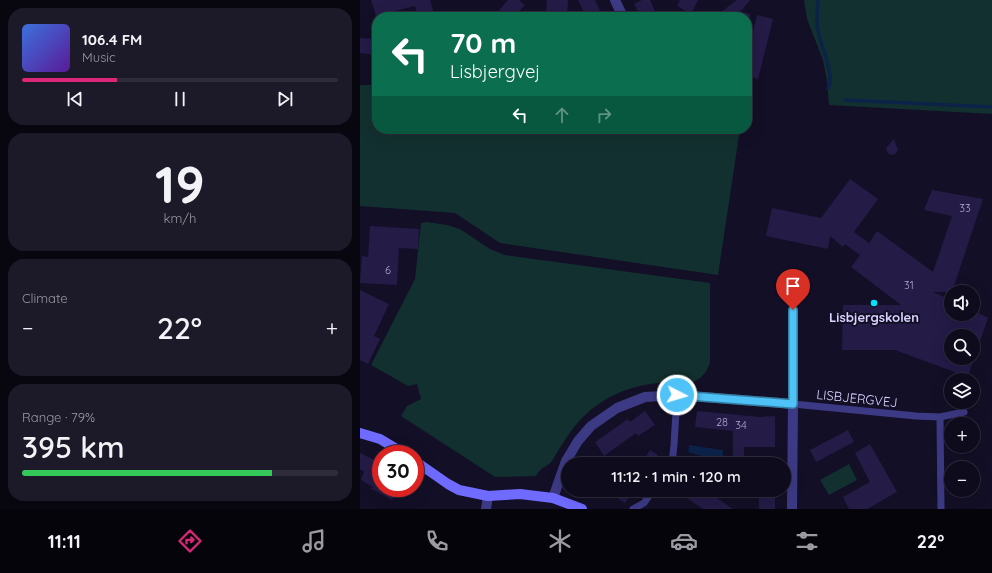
<!DOCTYPE html>
<html lang="en">
<head>
<meta charset="utf-8">
<style>
  :root { --surface:#0e0b1c; --page:#1c1929; --text:#f1f3f6; --muted:#9b9ba3; --line:#2e2b3b; --accent:#db2777 }
  body { margin:0; font-family:Quicksand,sans-serif; background:var(--page); color:var(--text); height:100vh; display:flex; flex-direction:column; font-size:15px; white-space:nowrap }
  * { box-sizing:border-box; margin:0 }
  p { font-size:13px; color:var(--muted) }
  .icon { flex:none; width:22px; height:22px; fill:none; stroke:currentColor; stroke-width:2; stroke-linecap:round; stroke-linejoin:round }
  .map { position:relative; flex:1; overflow:hidden }
  .sheet { display:flex; flex-direction:column; gap:8px; padding:8px; background:#08060f; width:360px }
  .sheet>* { flex:none }
  .guide { position:absolute; left:12px; top:12px; width:380px; height:122px; border-radius:16px; box-shadow:0 4px 16px #0002,0 0 0 1px var(--line); background:#0b6e4f; color:#fff; overflow:hidden }
  .buttons { position:absolute; left:584px; top:285px; display:grid; gap:8px }
  .buttons a { display:grid; place-items:center; width:36px; height:36px; border-radius:50%; background:var(--surface); box-shadow:0 4px 16px #0002,0 0 0 1px var(--line); font-size:20px }
  .speed { position:absolute; left:12px; top:445px; display:flex; gap:8px; font-size:20px; font-weight:700; text-align:center }
  .speed>* { display:grid; place-content:center; width:52px; height:52px; border-radius:50%; background:var(--surface); box-shadow:0 4px 16px #0002,0 0 0 1px var(--line); line-height:1 }
  .speed .limit { border:6px solid #d22; background:#fff; color:#111 }
  .pin { position:absolute; display:grid; place-items:center; width:34px; height:34px; color:#fff; margin:-41px -17px; border-radius:50% 50% 50% 0; rotate:-45deg; box-shadow:0 0 4px #0007 }
  .pin .icon { rotate:45deg }
  .me { position:absolute; width:44px; margin:-22px; rotate:95deg; stroke-linejoin:round; filter:drop-shadow(0 0 3px #0008) }
  .turn { display:flex; align-items:center; gap:14px; height:84px; padding:0 12px; font-size:18px }
  .turn .icon { width:52px; height:52px; stroke-width:2.5 }
  .turn b { display:block; font-size:28px; line-height:34px }
  .lanes { display:flex; align-items:center; height:38px; padding:0 12px; background:#0003; justify-content:center; gap:20px; direction:ltr }
  .lanes .off { opacity:.35 }
  .big { font-size:30px; font-weight:600; line-height:1.1 }
  .sheet .tile { flex:1; display:flex; flex-direction:column; justify-content:center; gap:6px; min-width:0; padding:0 14px; border-radius:16px; background:var(--page) }
  .sheet .dial { align-items:center; gap:0 }
  .dial b { font-size:52px; line-height:1 }
  .song { display:flex; align-items:center; gap:12px }
  .cover { width:48px; height:48px; border-radius:6px; background:linear-gradient(135deg,hsl(220 70% 55%),hsl(270 70% 35%)) }
  .played { height:4px; border-radius:2px; background:linear-gradient(90deg,var(--accent) 30%,var(--line) 30%) }
  .keys { display:flex; justify-content:space-around; direction:ltr }
  .heat { display:flex; justify-content:space-between; align-items:center; font-size:22px; direction:ltr }
  .charge { height:6px; border-radius:3px; background:linear-gradient(90deg,#34c759 79%,var(--line) 0) }
  .trip { position:absolute; left:201px; top:457px; width:230px; height:40px; border-radius:20px; background:var(--surface); box-shadow:0 4px 16px #0002,0 0 0 1px var(--line); font-weight:600; line-height:40px; text-align:center }
  .tabs { display:flex; height:64px; justify-content:space-around; align-items:center; background:#06040b; color:var(--muted) }
  .tabs .icon { width:28px; height:28px }
  .tabs .selected { color:var(--accent) }
  .tabs b { font-size:18px; color:var(--text) }
  main { display:flex; flex:1; min-height:0 }
  .map>svg:first-child { display:block }
  .green { fill:#12302f }
  .water { fill:#0c2248 }
  .lines { fill:none; stroke-linecap:round; stroke-linejoin:round }
  .stream { stroke:#0c2248; stroke-width:3.5 }
  .building { fill:#241b47 }
  .lane { stroke:#3d3a85; stroke-width:7 }
  .street { stroke:#3d3a85; stroke-width:10 }
  .secondary { stroke:#6f6bff; stroke-width:10 }
  .route-casing { stroke:#337fa1; stroke-width:10 }
  .route { stroke:#4fc3f7; stroke-width:7 }
  .poi-dot { fill:#00e5ff; stroke:#130f26; stroke-width:1.5 }
  .labels { text-anchor:middle; stroke-width:4; stroke-linejoin:round; paint-order:stroke }
  .number-label { font-size:11px; fill:#aca6d1 }
  .poi-label { font-size:13px; font-weight:bold; fill:#d9d4ff; stroke:#130f26 }
  .street-label { font-size:13px; fill:#d9d4ff; stroke:#130f26 }
</style>
</head>
<body>
<main>
<section class="sheet">
<div class="tile">
<div class="song"><i class="cover"></i><div><b>106.4 FM</b><p>Music</p></div></div>
<div class="played"></div>
<div class="keys"><svg class="icon" aria-label="previous" viewBox="0 0 24 24"><path d="M18 5L8 12l10 7zM5 5v14"/></svg><svg class="icon" aria-label="pause" viewBox="0 0 24 24"><path d="M8 5v14M16 5v14"/></svg><svg class="icon" aria-label="next" viewBox="0 0 24 24"><path d="M6 5l10 7-10 7zM19 5v14"/></svg></div>
</div>
<div class="tile dial"><b>19</b><p>km/h</p></div>
<div class="tile"><p>Climate</p>
<div class="heat"><a>−</a><b class="big">22°</b><a>+</a></div>
</div>
<div class="tile"><p>Range · 79%</p><b class="big">395 km</b><div class="charge"></div></div>
</section>
<div class="map">
<svg width="632" height="509" viewBox="0 0 632 509">
  <rect width="100%" height="100%" fill="#130f26"/>
  <!-- green -->
  <path class="green" d="M444 0H632V114L469 105 467 81 463 60 447 19Z
    M0 85H17V129H380L358 275 140 243 95 213 0 206Z
    M67 222 87 225 100 229 130 249 145 255 350 283V363C347 371 343 377 335 381 325 386 312 382 301 383 281 384 261 390 243 401 217 418 208 435 192 461 186 468 181 466 176 476L135 477 41 416 47 406 61 399 57 384 48 386 11 365 55 279 61 223Z
    M489 464 497 480 469 495 460 480Z"/>
  <!-- water -->
  <path class="water" d="M329 445 363 450V463L328 452Z"/>
  <g class="lines">
    <!-- stream -->
    <path class="stream" d="M458 0C457 8 457 17 457 25 458 40 476 75 468 88
      M485 100 632 107"/>
  </g>
  <!-- building -->
  <path class="building" d="M11 0H70L75 17H58L55 6 16 16Z
    M148 0H159L165 5 154 17H133Z
    M187 0H208L207 16 186 15Z
    M218 0H235L243 17H226Z
    M282 0H290L295 11 284 17H281L274 4Z
    M320 0H338L331 14 317 6Z
    M377 0H390L382 10 379 11 390 14V17H354Z
    M397 15 413 19 398 79 387 76V55Z
    M0 38 17 39V55L0 53Z
    M534 139 538 150 534 155 528 154 526 148Z
    M490 179 518 199 494 232 509 243 517 231 573 272 592 216 564 210 572 190 623 199 592 292H573L591 300V314H613V310L628 318 614 358 613 357V336H591V358H614L608 377 535 350H482L483 305H541L491 267 500 255 485 244 483 247 470 236 468 249 406 236 412 208 461 218Z
    M10 226 59 229 58 249 39 248 37 285 0 283 2 256 8 257Z
    M0 290 29 304 14 336 20 339 8 364 0 360Z
    M285 411 295 425 278 436 276 433 244 456 235 442 268 419 270 422Z
    M337 411 400 417 415 416V447H384V464H373V431L335 427Z
    M488 430 494 442 456 462 450 450Z
    M510 444 537 492 507 509H489L483 497 510 482 495 453Z
    M290 450 298 455 292 464H281Z
    M0 453 17 461 16 463 21 465V488H38L32 500 10 488H14L1 480 4 472 0 469Z
    M246 490H274L265 503Z
    M315 490H345L373 509H343Z
    M399 490H415V509H399Z"/>
  <g class="lines">
    <!-- lane -->
    <path class="lane" d="M433 311V404L556 416 580 417 604 412
      M580 417 581 509
      M312 464 314 445 317 395
      M273 509 284 503 293 490"/>
    <!-- street -->
    <path class="street" d="M255 0 263 17
      M193 498 206 461 218 441 231 426 257 408 285 397 317 395 433 404 432 509
      M126 509 128 496"/>
    <!-- secondary -->
    <path class="secondary" d="M0 433 20 439 45 454
      M55 461 88 484 99 490 128 496 160 494 193 498 222 509"/>
  </g>
  <g class="lines">
    <!-- route casing -->
    <g class="route-casing">
      <path id="route" d="M317 395 433 404V310"/>
    </g>
    <!-- route -->
    <use href="#route" class="route"/>
  </g>
  <!-- markers -->
  <circle class="poi-dot" cx="514" cy="303" r="4"/>
  <g class="labels">
    <!-- number labels -->
    <g class="number-label">
      <text x="605" y="212">33</text>
      <text x="28" y="274">6</text>
      <text x="549" y="289">31</text>
      <text x="362" y="426">28</text>
      <text x="381" y="429">34</text>
    </g>
    <!-- poi labels -->
    <g class="poi-label">
      <text x="514" y="322">Lisbjergskolen</text>
    </g>
    <!-- street labels -->
    <g class="street-label">
      <text transform="translate(497 398) rotate(6)" y="5">LISBJERGVEJ</text>
    </g>
  </g>
</svg>
<div class="buttons">
<a><svg class="icon" aria-label="sound" viewBox="0 0 24 24"><path d="M4 9h4l5-4v14l-5-4H4zM17 9q2 3 0 6"/></svg></a>
<a><svg class="icon" aria-label="search" viewBox="0 0 24 24"><circle cx="10" cy="10" r="6"/><path d="M15 15l6 6"/></svg></a>
<a><svg class="icon" aria-label="layers" viewBox="0 0 24 24"><path d="M12 4l9 5-9 5-9-5zM3 14l9 5 9-5"/></svg></a>
<a>+</a>
<a>−</a>
</div>
<div class="speed"><div class="limit">30</div></div>
<div class="pin" style="left:433px;top:310px;background:#d93025"><svg class="icon" aria-label="arrive" viewBox="0 0 24 24"><path d="M6 21V4h12l-3 4 3 4H6"/></svg></div>
<svg class="me" style="left:317px;top:395px" viewBox="-20 -20 40 40"><circle r="17" fill="#4fc3f7" stroke="#fff" stroke-width="3"/><path d="M0-11L8 9 0 5-8 9z" fill="#fff"/></svg>
<div class="trip">11:12 · 1 min · 120 m</div>
<div class="guide">
<div class="turn"><svg class="icon" aria-label="left" viewBox="0 0 24 24"><path d="M17 20v-9H6M10 6l-5 5 5 5"/></svg><div><b>70 m</b>Lisbjergvej</div></div>
<div class="lanes"><svg class="icon" aria-label="left" viewBox="0 0 24 24"><path d="M17 20v-9H6M10 6l-5 5 5 5"/></svg><svg class="icon off" aria-label="ahead" viewBox="0 0 24 24"><path d="M12 20V5M6 11l6-6 6 6"/></svg><svg class="icon off" aria-label="right" viewBox="0 0 24 24"><path d="M7 20v-9h11M14 6l5 5-5 5"/></svg></div>
</div>
</div>
</main>
<nav class="tabs">
<b>11:11</b>
<svg class="icon selected" aria-label="directions" viewBox="0 0 24 24"><path d="M12 3l9 9-9 9-9-9zM9 14v-3h6M13 9l2 2-2 2"/></svg>
<svg class="icon" aria-label="music" viewBox="0 0 24 24"><path d="M9 18V5l10-2v13"/><circle cx="6" cy="18" r="3"/><circle cx="16" cy="16" r="3"/></svg>
<svg class="icon" aria-label="phone" viewBox="0 0 24 24"><path d="M5 4h4l2 5-3 2q2 4 5 5l2-3 5 2v4C11 20 4 13 5 4z"/></svg>
<svg class="icon" aria-label="climate" viewBox="0 0 24 24"><path d="M12 3v18M4 7l16 10M4 17L20 7"/></svg>
<svg class="icon" aria-label="car" viewBox="0 0 24 24"><path d="M5 17H2v-5l4-1 3-4h7l3 4 3 1v5h-3M9 17h6M6 11h13"/><circle cx="7" cy="17" r="2"/><circle cx="17" cy="17" r="2"/></svg>
<svg class="icon" aria-label="filters" viewBox="0 0 24 24"><path d="M4 7h16M4 17h16"/><circle cx="9" cy="7" r="2"/><circle cx="15" cy="17" r="2"/></svg>
<b>22°</b>
</nav>
</body>
</html>
